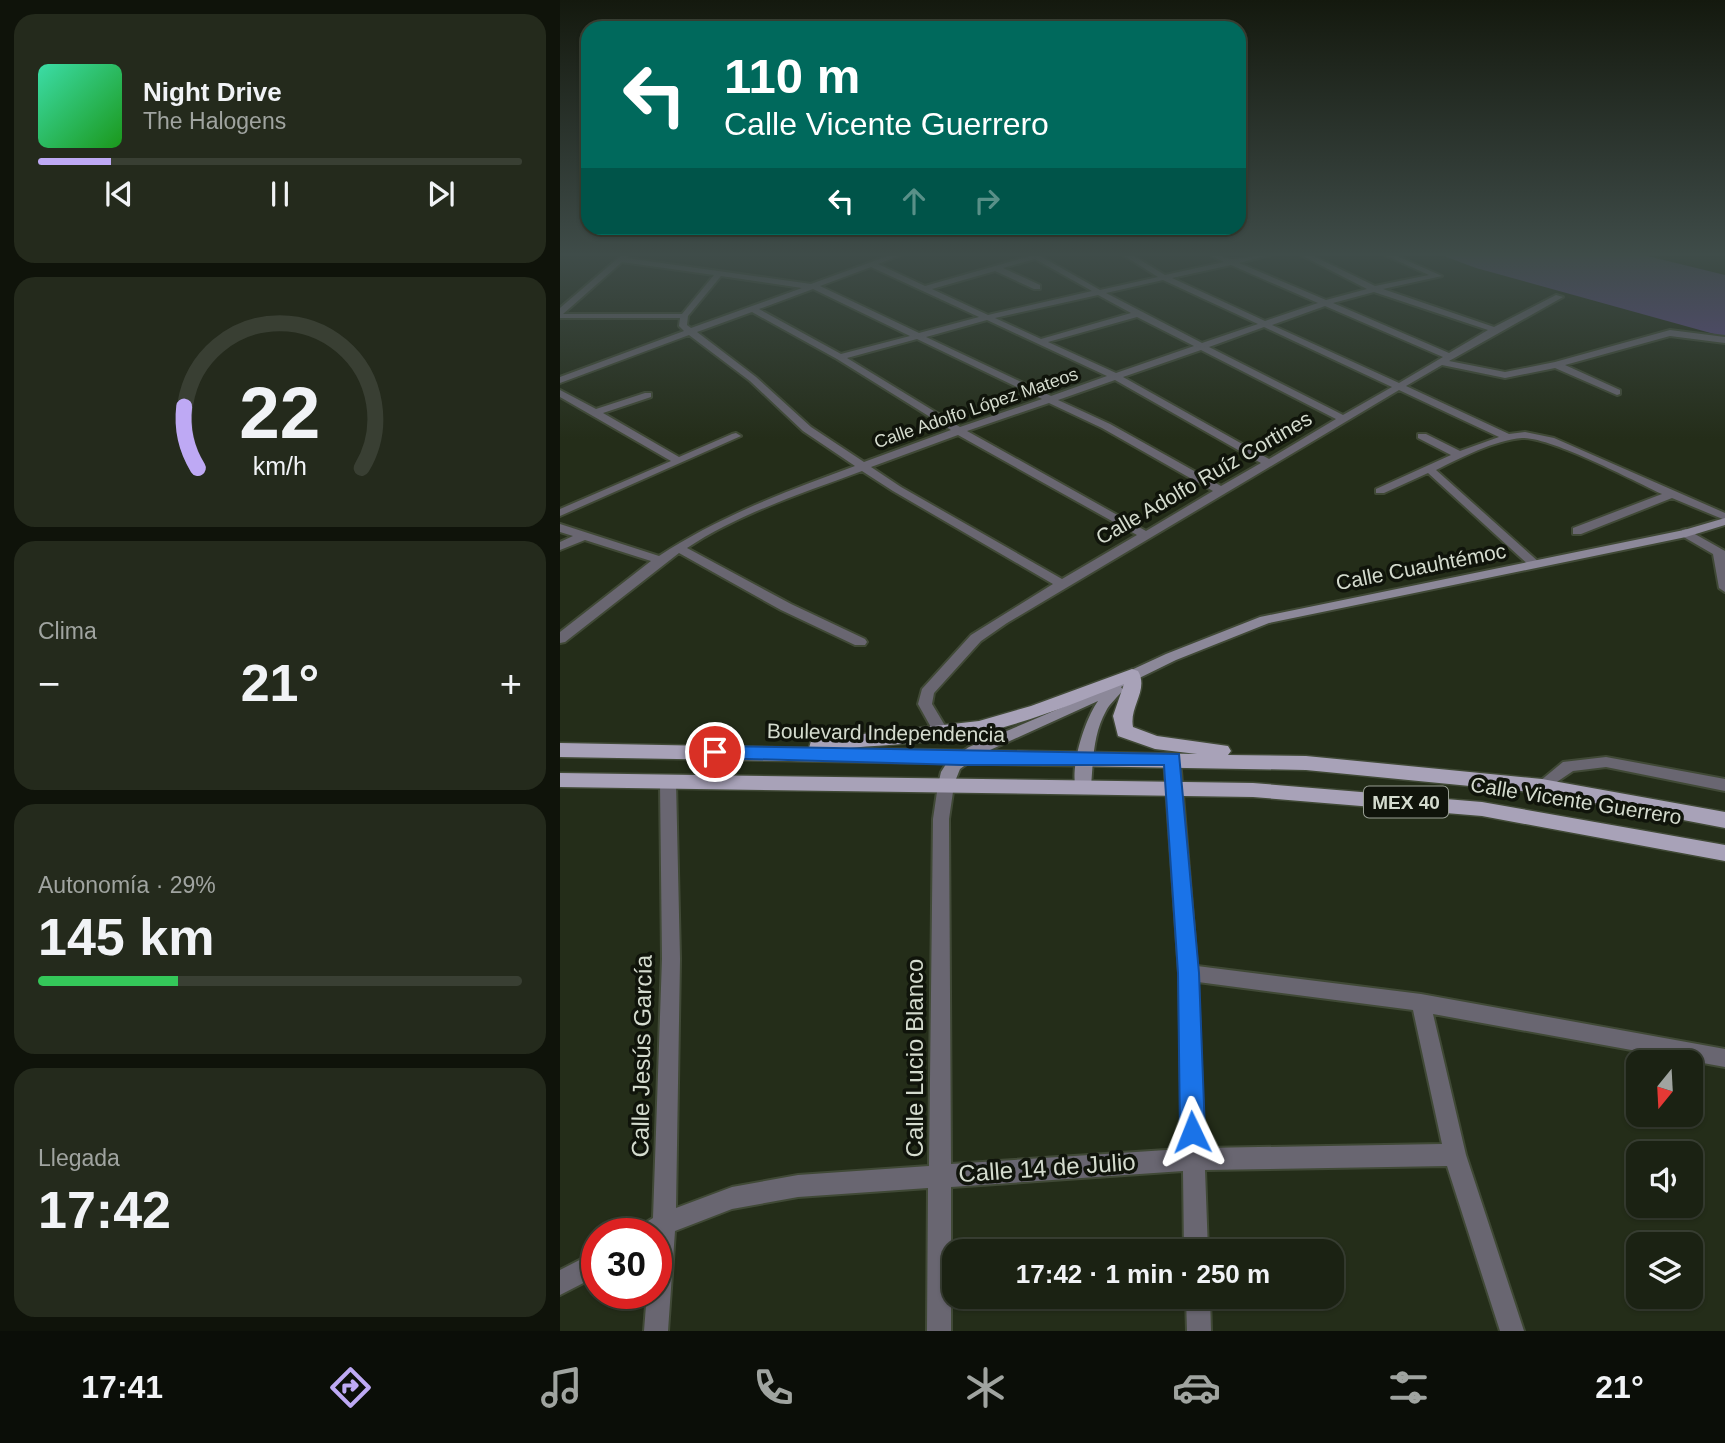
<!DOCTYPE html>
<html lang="es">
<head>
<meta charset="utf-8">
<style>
  :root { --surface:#1b2213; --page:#242a1c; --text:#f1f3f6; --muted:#a0a4a0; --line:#393f33; --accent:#bea9f4 }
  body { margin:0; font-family:Arial,sans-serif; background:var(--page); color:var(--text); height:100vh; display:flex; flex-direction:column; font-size:26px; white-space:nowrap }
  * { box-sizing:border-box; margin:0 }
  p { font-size:23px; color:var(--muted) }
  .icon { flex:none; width:38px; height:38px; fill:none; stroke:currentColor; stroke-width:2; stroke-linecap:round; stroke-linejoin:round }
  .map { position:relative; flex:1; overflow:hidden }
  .drawer { display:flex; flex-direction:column; gap:14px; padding:14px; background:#0f130a; width:560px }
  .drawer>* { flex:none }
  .guide { position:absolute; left:21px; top:21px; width:665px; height:214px; border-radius:21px; box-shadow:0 2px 5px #0004,0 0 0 2px var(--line); background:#00695c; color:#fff; overflow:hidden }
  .needle { width:46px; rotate:198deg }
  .controls { position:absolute; left:1066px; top:1050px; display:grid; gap:14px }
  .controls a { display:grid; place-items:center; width:77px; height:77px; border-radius:14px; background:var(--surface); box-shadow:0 2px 5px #0004,0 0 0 2px var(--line); font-size:35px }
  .speed { position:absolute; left:21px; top:1218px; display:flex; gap:14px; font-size:35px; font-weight:700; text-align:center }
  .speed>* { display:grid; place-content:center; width:91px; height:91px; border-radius:50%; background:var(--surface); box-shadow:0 2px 5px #0004,0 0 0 2px var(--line); line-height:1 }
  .speed .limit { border:10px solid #d22; background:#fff; color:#111 }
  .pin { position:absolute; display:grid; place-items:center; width:60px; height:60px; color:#fff; margin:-30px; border:4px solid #fff; border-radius:50%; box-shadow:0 2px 7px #0007 }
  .me { position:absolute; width:77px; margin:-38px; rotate:358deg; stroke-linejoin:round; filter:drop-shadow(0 0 5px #0008) }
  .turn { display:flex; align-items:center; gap:24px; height:147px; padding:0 28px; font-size:32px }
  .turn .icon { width:91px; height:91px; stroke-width:2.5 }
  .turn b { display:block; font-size:49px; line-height:60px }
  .lanes { display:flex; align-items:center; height:66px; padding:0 28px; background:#0003; justify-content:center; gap:35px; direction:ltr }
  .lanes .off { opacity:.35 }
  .big { font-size:52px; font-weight:600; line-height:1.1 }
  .drawer .card { flex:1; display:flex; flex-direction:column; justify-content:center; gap:10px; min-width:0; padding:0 24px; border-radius:21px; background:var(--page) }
  .drawer .dial { align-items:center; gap:0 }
  .dial svg { height:182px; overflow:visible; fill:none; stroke:var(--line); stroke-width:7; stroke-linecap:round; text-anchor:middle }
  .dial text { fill:var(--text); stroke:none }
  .song { display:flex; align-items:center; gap:21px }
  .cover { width:84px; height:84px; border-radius:10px; background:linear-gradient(135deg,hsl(160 70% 55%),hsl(120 70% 35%)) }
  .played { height:7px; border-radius:4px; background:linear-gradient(90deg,var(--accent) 15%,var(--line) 15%) }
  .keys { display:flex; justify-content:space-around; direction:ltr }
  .heat { display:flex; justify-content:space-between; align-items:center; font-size:38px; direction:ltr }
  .charge { height:10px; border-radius:5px; background:linear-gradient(90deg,#34c759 29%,var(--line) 0) }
  .trip { position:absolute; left:382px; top:1239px; width:402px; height:70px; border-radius:21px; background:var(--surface); box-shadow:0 2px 5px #0004,0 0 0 2px var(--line); font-weight:600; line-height:70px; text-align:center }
  .menu { display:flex; height:112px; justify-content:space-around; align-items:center; background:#0b0e08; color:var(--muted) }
  .menu .icon { width:49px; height:49px }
  .menu .current { color:var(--accent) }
  .menu b { font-size:32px; color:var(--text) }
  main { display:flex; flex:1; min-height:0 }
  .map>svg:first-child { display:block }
  .water { fill:#5d4986 }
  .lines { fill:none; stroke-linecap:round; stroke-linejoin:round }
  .street-casing { stroke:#404936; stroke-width:4 }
  .secondary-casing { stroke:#404936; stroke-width:4 }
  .primary-casing { stroke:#404936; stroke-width:3 }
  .street { fill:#696671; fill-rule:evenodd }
  .secondary { fill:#8c8899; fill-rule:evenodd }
  .primary { fill:#a8a2b8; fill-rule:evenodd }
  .route { fill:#1a73e8; stroke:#114b97; stroke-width:2 }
  .labels { text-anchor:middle; stroke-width:7; stroke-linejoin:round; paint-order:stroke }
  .far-street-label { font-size:18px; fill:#d4dbce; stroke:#10140b }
  .shield { fill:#10140b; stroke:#999f94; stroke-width:2 }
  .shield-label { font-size:19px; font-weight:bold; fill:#d4dbce }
  .street-label { font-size:21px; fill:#d4dbce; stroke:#10140b }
  .near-street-label { font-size:24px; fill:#d4dbce; stroke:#10140b }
</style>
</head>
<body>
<main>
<section class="drawer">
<div class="card">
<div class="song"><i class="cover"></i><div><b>Night Drive</b><p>The Halogens</p></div></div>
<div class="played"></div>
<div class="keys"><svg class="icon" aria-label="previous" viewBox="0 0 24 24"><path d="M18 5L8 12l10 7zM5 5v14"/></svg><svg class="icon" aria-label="pause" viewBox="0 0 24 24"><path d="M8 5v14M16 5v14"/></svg><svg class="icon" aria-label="next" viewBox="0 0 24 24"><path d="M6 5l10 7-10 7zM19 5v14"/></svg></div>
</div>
<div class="card dial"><svg viewBox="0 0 100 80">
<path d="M14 69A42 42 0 1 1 86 69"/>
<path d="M14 69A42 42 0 0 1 8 42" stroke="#bea9f4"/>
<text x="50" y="56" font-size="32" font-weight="700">22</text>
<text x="50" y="72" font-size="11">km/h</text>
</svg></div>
<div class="card"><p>Clima</p>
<div class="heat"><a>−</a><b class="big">21°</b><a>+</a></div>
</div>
<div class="card"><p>Autonomía · 29%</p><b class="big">145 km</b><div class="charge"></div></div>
<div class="card"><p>Llegada</p><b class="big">17:42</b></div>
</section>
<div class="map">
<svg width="1165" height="1331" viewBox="0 0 1165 1331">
  <rect width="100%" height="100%" fill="#242d19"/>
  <!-- water -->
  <path class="water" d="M876 253H1075L1165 275V337L916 268Z"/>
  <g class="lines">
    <!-- street casing -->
    <g class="street-casing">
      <path id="street" d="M64 253H72L66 258 251 284 336 253H346L318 264 365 286 470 256 466 253H475L540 290 598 277 560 253H569L605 275 664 262 646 253C657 253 666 260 675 259 689 258 702 253 717 253L679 263 766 300 807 289 737 253H747L815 286 869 275 820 253H830L882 276 823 289 934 327 996 295 1003 297 889 361 945 372 995 362 1110 330 1165 337V343L1110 336 1005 365 1060 390V394L1057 395 995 368 945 378 882 365 846 386 949 434 965 432 994 438 1165 513V520L1112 498 1021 534H1013V528L1102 494C1072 480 991 437 962 438 935 440 900 458 876 470L981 564 975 568 971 567 868 473 824 493H816V489L891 455 858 438V434H866L900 451 939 437 839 390 447 623 421 641 374 693 372 704 390 734 387 738H377L358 704 362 689 411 635 493 584 333 491 302 471C243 493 180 513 127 548L231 604 305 639 307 642 305 645H295L221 610 119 553 5 642 0 643V632L91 561 25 540 0 550V542L13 536 0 532V524L99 556C160 516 227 491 295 466L243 431 190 381 129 335 0 383V377L124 331 119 326 120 318H0V308ZM475 259 532 291 428 315 372 289 435 271 474 289H480V285L443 268ZM62 262 154 275 122 314H3ZM671 265 758 303 705 321 612 278ZM311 267 419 317 359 333 260 286ZM161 276 242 288 131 328 127 325 128 316ZM603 280 698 324 642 343 546 293ZM253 289 350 336 281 354 199 309ZM814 292 928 330 889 353 773 303ZM538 295 571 313 481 339 435 318ZM765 306 883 357 839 383 712 325ZM192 312 277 359 391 430 304 462 251 427 196 377 137 332ZM577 317 634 346 556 373 488 342ZM427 320 547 376 491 396 366 337ZM704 327 832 387 783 415 649 347ZM357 339 482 399 400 427 287 358ZM641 350 776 419 709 459 563 377ZM555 380 701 463 661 486 550 424 498 400ZM489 403 542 428 653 491 586 531 407 431ZM398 435 577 535 502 579 341 487 311 467Z
        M0 390 36 409 85 393H91V397L43 413 119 457 172 434 176 433 181 436 0 516V509L111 461 0 397Z
        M1126 529 1165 551V592L1159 588 1153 554 1122 536V530Z
        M612 754 617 755 620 759 637 966 861 994 1165 1049V1067L873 1014 906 1155 964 1331H940L887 1166 645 1170 648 1251H624L623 1171 391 1187V1331H367L368 1188 238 1197 172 1209 115 1231 108 1331H84L87 1293H96V1234H76L80 1226 93 1218 102 959 100 782 102 778H114L116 782 120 959 116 1208 172 1187 238 1175 369 1166 373 819 378 785 380 781H392L394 785 389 819 391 1164 622 1149 619 973 604 759 607 755ZM638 982 853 1010 882 1144 644 1148Z
        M1046 757 1165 779V791L1046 767 1013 771 982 792 976 790 974 786 1003 762Z
        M37 1251V1276L0 1295V1270Z
        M626 1297H650L651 1331H627Z"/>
    </g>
    <!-- secondary casing -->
    <g class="secondary-casing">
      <path id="secondary" d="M1165 518V525L1126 537 709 623 616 660 561 687 563 690C558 697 550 703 546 711 533 734 533 762 531 787L529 791H517C508 771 525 719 538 701L419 755 400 769 392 789H380L378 785 381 772 388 761 409 747 515 702 567 672 606 654 700 617 1124 530Z"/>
    </g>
    <!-- primary casing -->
    <g class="primary-casing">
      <path id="primary" d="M572 669 578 671C589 690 569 707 573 727L597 736 668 746 671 751 668 755 746 756 982 779 1165 812V828L982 793 746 770 0 757V743L249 748 251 741 258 739 419 721 471 706ZM564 684 553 716 558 736 595 749 637 754 290 748C333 744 377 743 420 733 470 722 517 702 564 684Z
        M0 773 693 783 922 802 1165 845V861L922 816 693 797 0 787Z"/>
    </g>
    <!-- street -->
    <use href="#street" class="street"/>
    <!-- secondary -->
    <use href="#secondary" class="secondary"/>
    <!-- primary -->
    <use href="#primary" class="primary"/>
  </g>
  <!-- sky -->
  <linearGradient id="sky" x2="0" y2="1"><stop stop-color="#14190e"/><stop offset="0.58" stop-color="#3f4c49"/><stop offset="1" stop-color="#3f4c49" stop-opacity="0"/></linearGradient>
  <rect width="1165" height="439" fill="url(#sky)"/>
  <!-- route -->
  <path class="route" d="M155 746 619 754 639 973 645 1132 641 1141 632 1144 624 1141 620 1132 618 973 604 765H401L155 758 146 752Z"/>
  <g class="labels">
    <!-- far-street labels -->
    <g class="far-street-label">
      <text transform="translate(416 408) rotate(-19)" y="6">Calle Adolfo López Mateos</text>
    </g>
    <!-- shield labels -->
    <rect class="shield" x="804" y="786.5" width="84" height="31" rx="5"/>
    <g class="shield-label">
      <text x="846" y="809">MEX 40</text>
    </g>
    <!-- street labels -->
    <g class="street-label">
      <text transform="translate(644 478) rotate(-30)" y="7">Calle Adolfo Ruíz Cortines</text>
      <text transform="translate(861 567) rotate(-11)" y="7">Calle Cuauhtémoc</text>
      <text transform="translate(326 733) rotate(1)" y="7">Boulevard Independencia</text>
      <text transform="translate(1016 801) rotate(9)" y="7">Calle Vicente Guerrero</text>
    </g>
    <!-- near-street labels -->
    <g class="near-street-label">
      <text transform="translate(82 1056) rotate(-89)" y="8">Calle Jesús García</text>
      <text transform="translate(355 1058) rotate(-90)" y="8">Calle Lucio Blanco</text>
      <text transform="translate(487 1168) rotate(-4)" y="8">Calle 14 de Julio</text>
    </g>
  </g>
</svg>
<div class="controls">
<a><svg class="needle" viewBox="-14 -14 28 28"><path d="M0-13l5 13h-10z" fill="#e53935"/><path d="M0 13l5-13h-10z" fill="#a0a4a0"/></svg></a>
<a><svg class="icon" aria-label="sound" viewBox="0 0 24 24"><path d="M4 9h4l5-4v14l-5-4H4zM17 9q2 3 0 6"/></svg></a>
<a><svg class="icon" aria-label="layers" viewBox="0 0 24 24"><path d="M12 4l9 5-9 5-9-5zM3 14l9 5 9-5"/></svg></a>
</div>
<div class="speed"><div class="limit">30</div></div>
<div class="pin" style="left:155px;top:752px;background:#d93025"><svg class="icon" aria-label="arrive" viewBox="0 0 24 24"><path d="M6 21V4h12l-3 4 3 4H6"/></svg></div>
<svg class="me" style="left:632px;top:1132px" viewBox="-20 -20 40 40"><path d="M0-17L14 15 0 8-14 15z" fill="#1a73e8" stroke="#fff" stroke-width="4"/></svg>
<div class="trip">17:42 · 1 min · 250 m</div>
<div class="guide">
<div class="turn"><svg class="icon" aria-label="left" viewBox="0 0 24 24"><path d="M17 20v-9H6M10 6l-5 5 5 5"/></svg><div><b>110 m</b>Calle Vicente Guerrero</div></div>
<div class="lanes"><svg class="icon" aria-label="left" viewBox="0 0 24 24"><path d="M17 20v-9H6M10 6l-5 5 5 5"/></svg><svg class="icon off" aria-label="ahead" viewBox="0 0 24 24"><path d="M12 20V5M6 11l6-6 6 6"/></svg><svg class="icon off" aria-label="right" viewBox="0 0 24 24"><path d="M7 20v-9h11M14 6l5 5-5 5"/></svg></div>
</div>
</div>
</main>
<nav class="menu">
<b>17:41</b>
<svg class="icon current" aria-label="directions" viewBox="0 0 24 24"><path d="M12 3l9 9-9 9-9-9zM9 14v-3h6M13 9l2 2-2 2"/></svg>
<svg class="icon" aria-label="music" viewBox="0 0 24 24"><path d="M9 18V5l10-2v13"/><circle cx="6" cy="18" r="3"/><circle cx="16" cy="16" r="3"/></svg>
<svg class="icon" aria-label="phone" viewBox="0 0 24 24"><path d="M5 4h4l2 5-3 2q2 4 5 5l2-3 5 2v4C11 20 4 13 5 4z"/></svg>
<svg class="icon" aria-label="climate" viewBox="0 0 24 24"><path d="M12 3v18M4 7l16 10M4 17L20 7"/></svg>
<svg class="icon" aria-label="car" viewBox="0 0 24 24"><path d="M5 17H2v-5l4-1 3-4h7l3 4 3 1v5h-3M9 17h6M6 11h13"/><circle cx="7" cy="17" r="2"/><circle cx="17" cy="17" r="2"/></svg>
<svg class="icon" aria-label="filters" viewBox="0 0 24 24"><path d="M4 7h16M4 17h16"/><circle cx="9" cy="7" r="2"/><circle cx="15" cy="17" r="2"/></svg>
<b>21°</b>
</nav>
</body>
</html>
